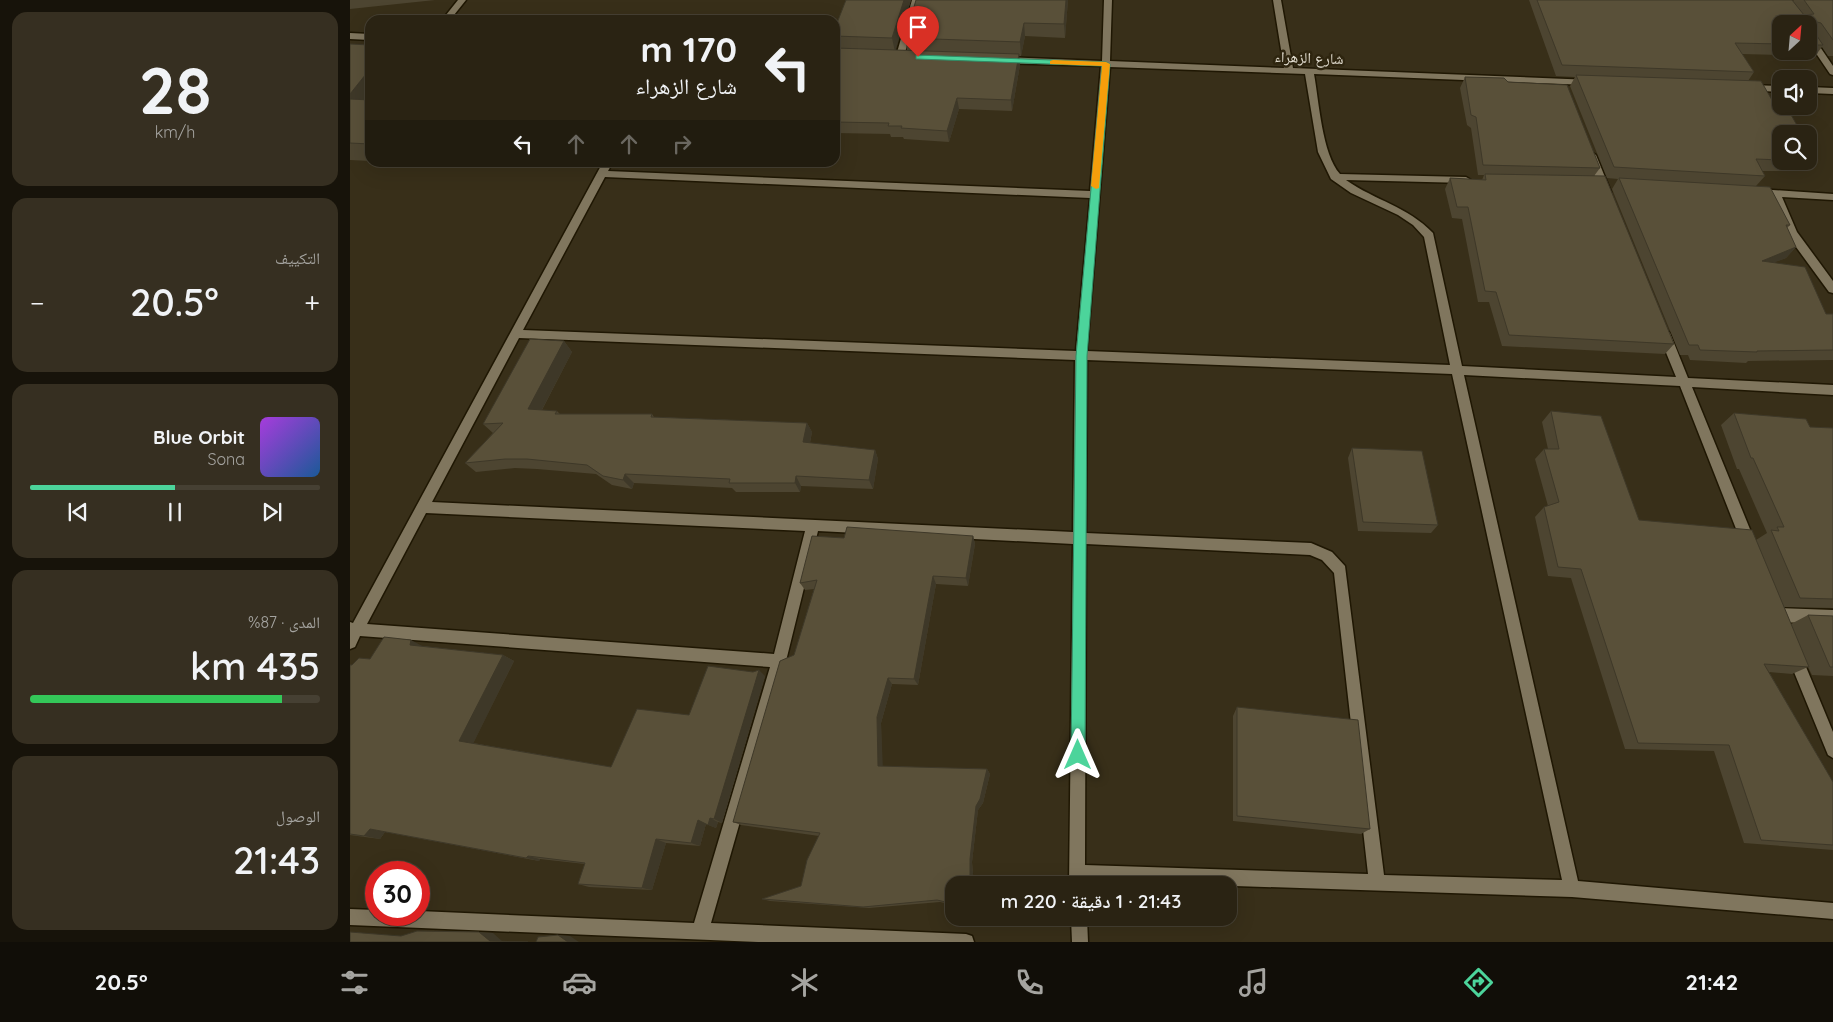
<!DOCTYPE html>
<html lang="ar">
<head>
<meta charset="utf-8">
<style>
  :root { --surface:#2a2313; --page:#362f21; --text:#f1f3f6; --muted:#a5a4a0; --line:#464033; --accent:#4cd49b }
  body { margin:0; font-family:Quicksand,"Noto Naskh Arabic",sans-serif; background:var(--page); color:var(--text); direction:rtl; height:100vh; display:flex; flex-direction:column; font-size:19px; white-space:nowrap }
  * { box-sizing:border-box; margin:0 }
  p { font-size:16px; color:var(--muted) }
  .icon { flex:none; width:28px; height:28px; fill:none; stroke:currentColor; stroke-width:2; stroke-linecap:round; stroke-linejoin:round }
  .map { position:relative; flex:1; overflow:hidden; direction:ltr }
  .panel { display:flex; flex-direction:column; gap:12px; padding:12px; background:#17130a; width:350px }
  .panel>* { flex:none }
  .top-card { position:absolute; left:15px; top:15px; width:475px; height:152px; border-radius:15px; box-shadow:0 5px 20px #0002,0 0 0 1px var(--line); direction:rtl; background:#2a2313; color:var(--text); overflow:hidden }
  .needle { width:32px; rotate:26deg }
  .buttons { position:absolute; left:1422px; top:15px; display:grid; gap:10px }
  .buttons a { display:grid; place-items:center; width:45px; height:45px; border-radius:10px; background:var(--surface); box-shadow:0 5px 20px #0002,0 0 0 1px var(--line); font-size:25px }
  .speed { position:absolute; left:15px; top:861px; display:flex; gap:10px; font-size:25px; font-weight:700; text-align:center }
  .speed>* { display:grid; place-content:center; width:65px; height:65px; border-radius:50%; background:var(--surface); box-shadow:0 5px 20px #0002,0 0 0 1px var(--line); line-height:1 }
  .speed .limit { border:8px solid #d22; background:#fff; color:#111 }
  .pin { position:absolute; display:grid; place-items:center; width:42px; height:42px; color:#fff; margin:-51px -21px; border-radius:50% 50% 50% 0; rotate:-45deg; box-shadow:0 0 5px #0007 }
  .pin .icon { rotate:45deg }
  .me { position:absolute; width:55px; margin:-28px; rotate:0deg; stroke-linejoin:round; filter:drop-shadow(0 0 4px #0008) }
  .turn { display:flex; align-items:center; gap:18px; height:105px; padding:0 20px; font-size:22px }
  .turn .icon { width:65px; height:65px; stroke-width:2.5 }
  .turn b { display:block; font-size:35px; line-height:42px }
  .lanes { display:flex; align-items:center; height:48px; padding:0 20px; background:#0003; justify-content:center; gap:25px; direction:ltr }
  .lanes .off { opacity:.35 }
  .big { font-size:38px; font-weight:600; line-height:1.1 }
  .panel .card { flex:1; display:flex; flex-direction:column; justify-content:center; gap:8px; min-width:0; padding:0 18px; border-radius:15px; background:var(--page) }
  .panel .dial { align-items:center; gap:0 }
  .dial b { font-size:65px; line-height:1 }
  .song { display:flex; align-items:center; gap:15px }
  .cover { width:60px; height:60px; border-radius:8px; background:linear-gradient(135deg,hsl(280 70% 55%),hsl(210 70% 35%)) }
  .played { height:5px; border-radius:2px; background:linear-gradient(90deg,var(--accent) 50%,var(--line) 50%) }
  .keys { display:flex; justify-content:space-around; direction:ltr }
  .heat { display:flex; justify-content:space-between; align-items:center; font-size:28px; direction:ltr }
  .charge { height:8px; border-radius:4px; background:linear-gradient(90deg,#34c759 87%,var(--line) 0) }
  .trip { position:absolute; left:595px; top:876px; width:292px; height:50px; border-radius:15px; background:var(--surface); box-shadow:0 5px 20px #0002,0 0 0 1px var(--line); font-weight:600; line-height:50px; text-align:center; direction:rtl }
  .dock { display:flex; height:80px; justify-content:space-around; align-items:center; background:#110e08; color:var(--muted) }
  .dock .icon { width:35px; height:35px }
  .dock .current { color:var(--accent) }
  .dock b { font-size:22px; color:var(--text) }
  main { display:flex; flex:1; min-height:0 }
  .map>svg:first-child { display:block }
  .lines { fill:none; stroke-linecap:round; stroke-linejoin:round }
  .minor-casing { stroke:#1f1703; stroke-width:3 }
  .minor { fill:#80765e; fill-rule:evenodd }
  .wall { fill:#4d4531; fill-rule:evenodd }
  .shaded-wall { fill:#3e3828 }
  .building { fill:#595039; stroke:#3e3828 }
  .route { fill:#4cd49b; stroke:#318a65 }
  .slow { fill:#f59e0b }
  .labels { text-anchor:middle; stroke-width:5; stroke-linejoin:round; paint-order:stroke }
  .far-street-label { font-size:15px; fill:#e4dfd2; stroke:#2e250f }
</style>
</head>
<body>
<main>
<div class="map">
<svg width="1483" height="942" viewBox="0 0 1483 942">
  <rect width="100%" height="100%" fill="#382f19"/>
  <g class="lines">
    <!-- minor casing -->
    <g class="minor-casing">
      <path id="minor" d="M108 0H116L100 20H92Z
        M562 0H570L554 56 550 59 546 56Z
        M754 0H762L760 61 934 68 923 0H931L943 68 1242 80V84L1239 85 964 74C969 101 972 154 990 174L1116 177 1121 180 1116 183 996 180C1026 201 1057 206 1083 233L1112 366 1326 377 1308 333 1314 329 1320 333 1338 378 1483 385V395L1342 387 1406 544 1404 548 1399 550 1394 548 1392 544 1330 386 1114 375 1228 881 1483 903V919L1222 897 735 881V885H719L723 544 468 531 436 661 361 923 616 934 622 936 624 942H408L0 925V909L26 910V915H69V911L344 923 420 667 10 636 5 647 0 649V622L3 623 253 162H263L258 171 740 191 751 66 652 63 648 60 652 57 752 61ZM760 67 955 74 968 152 981 179 1001 193 1048 215 1063 225 1074 237 1100 365 737 351ZM255 177 740 198 726 351 173 330ZM169 338 725 360 723 532 82 502ZM737 360 1102 374 1212 880 1034 875 995 566 982 552 961 543 736 533ZM76 513 455 531 424 654 17 624ZM736 544 960 555 972 560 984 573 1018 874 735 865Z
        M0 33 20 34V40L0 39Z
        M1459 34 1462 35 1483 66V75L1480 74 1459 43Z
        M1399 85 1431 86V92L1396 90V86Z
        M1459 87 1483 88V94L1459 93Z
        M1241 152 1246 155 1261 192 1259 194H1253L1251 192 1236 155Z
        M1408 189 1483 194V200L1432 197 1447 232 1483 281V293L1479 292 1438 236 1421 196 1405 194V190Z
        M1428 608 1483 610V624L1428 622 1423 620 1421 615 1423 610Z
        M1444 648 1449 650 1483 732V758L1478 755 1437 655 1439 650Z
        M721 918H737L738 942H722Z"/>
    </g>
    <!-- minor -->
    <use href="#minor" class="minor"/>
  </g>
  <!-- wall -->
  <path class="wall" d="M0 0H85L0 9Z
    M496 0H561L545 50H557L555 38 718 0 715 38 675 36 671 56H669L670 65 662 111 609 109 599 142 554 139 553 137H541L540 134 485 133V28Z
    M1179 0H1442L1443 1 1444 0H1483V56H1478L1472 47 1465 56 1392 54 1404 72 1398 81 1431 134V161H1459V144L1468 160 1458 171H1412L1415 176 1406 186 1440 225 1437 228 1446 247 1436 258 1424 262 1476 314H1483V360L1398 361 1396 363 1340 360 1338 355H1330L1262 189 1268 179 1257 178 1220 86 1225 77 1206 76ZM1431 24 1459 45V51H1431Z
    M0 44 20 45V161L0 160Z
    M1115 77 1158 82 1250 168 1244 176 1324 344 1315 354 1152 346 1139 302H1128L1112 219 1102 218 1095 189 1100 178 1132 180 1134 175H1128L1121 128 1117 125 1110 88Z
    M44 162H106L104 165Z
    M214 341 222 352 192 410 207 411 210 414H302L304 417 457 423 462 432 460 443 525 450 528 459 523 489 451 486 450 492H386L382 488 284 483 282 489 262 485 246 474 187 469 165 468 126 472 115 463 143 433 133 424Z
    M1201 411 1289 520 1406 540 1417 533 1389 469H1387L1371 425 1384 413 1460 427 1483 428V608L1434 607 1441 624 1458 615 1483 616V676L1462 675 1458 667 1442 674 1419 672 1483 782V850L1394 843 1364 751 1275 749 1221 578 1198 576 1185 517 1194 507 1198 506 1185 459 1194 449H1198L1192 422Z
    M1002 448 1088 525 1081 533 1008 531 998 458Z
    M623 536 625 544 618 586 586 584 568 685 542 684 531 723 532 766 637 769 640 774 633 803 628 810 622 862 624 885H604V905L590 902 519 908 420 901 412 899 451 886 469 836 391 825 383 822 444 655 464 589 455 590 450 583 494 538Z
    M72 646 153 655 164 661 123 743 261 767 339 715 415 676 372 823 368 822 366 828 356 824 350 846 316 843 302 890 239 887 228 884 235 864 190 859 189 861 35 832 30 839 0 835V665H2Z
    M887 707 1020 829 1011 834 883 821V716Z"/>
  <!-- shaded-wall -->
  <path class="shaded-wall" d="M554 0H561L545 52 542 38Z
    M716 0H718L715 38 714 24Z
    M674 23 675 36 671 56 670 42Z
    M669 54 670 65 662 111 661 100Z
    M20 69V107L0 104V94Z
    M607 98 609 109 599 142 597 131Z
    M1446 247 1436 258 1403 271 1412 261Z
    M214 341 222 352 187 419 178 409Z
    M457 423 462 432 458 452 453 442Z
    M525 450 528 459 523 489 519 480Z
    M275 474 284 483 282 489 273 480Z
    M446 476 451 486 450 492 445 483Z
    M623 536 625 544 618 586 616 578Z
    M583 576 586 584 568 685 564 679Z
    M61 640 74 647 60 645Z
    M153 655 164 661 122 746 109 741Z
    M409 670 415 676 372 823 364 819Z
    M538 678 542 684 531 723 533 770 528 766 527 717Z
    M637 769 640 774 633 803 628 810 622 862 624 885H620V859L626 806Z
    M360 818 368 822 366 828 358 825Z
    M348 820 356 824 350 846 341 843Z
    M20 829 35 832 30 839 14 836Z
    M306 839 316 843 302 890 292 888Z
    M178 856 190 859 189 861 176 858Z
    M129 932 143 933 153 942 140 941Z
    M208 935 220 936 229 942H218Z"/>
  <!-- building -->
  <path class="building" d="M496 0H554L542 38 485 36V28Z
    M566 0H716L714 24 674 23 670 42 555 38Z
    M1187 0H1442L1454 15 1464 14 1454 0H1483V40L1471 23 1467 22 1465 24V33L1473 45H1459V24H1431V44L1385 43 1404 72 1212 65Z
    M0 44 20 45V69L0 94Z
    M485 48 669 54 661 100 607 98 597 131 551 128 552 126H538L539 123 485 122Z
    M1226 75 1411 81 1422 100H1431V106H1436L1452 134H1431V160L1406 159 1415 176 1264 167Z
    M1115 77 1154 78 1158 82 1217 85 1250 168 1133 165 1126 117 1121 115Z
    M0 99 20 100V144L0 143Z
    M1459 144 1468 160H1459Z
    M1135 174 1255 176 1324 344 1159 335 1146 292 1135 291 1118 207H1107L1100 178 1136 180Z
    M1269 178 1420 187 1440 225H1436L1446 247 1412 261 1455 267 1476 314H1483V350L1407 351V352L1350 350 1348 345H1339Z
    M180 339 214 341 178 409 207 411 205 414H302L301 417 457 423 453 442 525 450 519 480 446 476 445 483H379L380 479 275 474 273 480 253 476 237 465 177 459H155L115 463 153 423 133 424Z
    M1201 411 1251 416 1289 520 1402 530 1459 667 1414 664 1483 782V845L1411 840 1379 745 1288 743 1231 569 1208 567 1194 507 1209 502 1194 449H1209Z
    M1384 413 1456 419 1460 427 1483 428V599L1450 598 1421 530 1429 531 1427 527H1434L1403 458H1401Z
    M1002 448 1072 451 1088 525 1013 522Z
    M497 527 623 536 616 578 583 576 564 679 538 678 527 717 528 766 637 769 630 799 626 806 620 859V885H604V904L587 900 513 907 412 899 451 886 457 860 470 833 383 822 430 661 444 655 467 580 450 583 462 536 494 538Z
    M1458 615 1483 616V667H1480Z
    M34 637 61 640 60 645 153 655 109 741 261 767 287 709 339 715 358 666 403 672 409 670 364 819 360 818 358 825 348 820 341 843 306 839 292 888 228 884 235 863 178 856 176 858 20 829 14 836 0 834V665H2L9 658 20 659Z
    M887 707 1008 720 1020 829 887 816Z
    M67 931 129 932 140 941 178 942H0V932L51 936Z
    M208 935 218 942H186L188 937Z"/>
  <!-- route -->
  <path class="route" d="M566 55 756 62 760 64 737 356 735 755 733 760 728 762 723 760 721 755 726 356 752 66 568 59H566Z"/>
  <!-- slow -->
  <path class="slow" d="M703 60 756 62 760 64 749 188 746 189 741 186 752 66 700 64V61Z"/>
  <g class="labels">
    <!-- far-street labels -->
    <g class="far-street-label">
      <text transform="translate(959 58) rotate(2)" y="5">شارع الزهراء</text>
    </g>
  </g>
</svg>
<div class="buttons">
<a><svg class="needle" viewBox="-14 -14 28 28"><path d="M0-13l5 13h-10z" fill="#e53935"/><path d="M0 13l5-13h-10z" fill="#a5a4a0"/></svg></a>
<a><svg class="icon" aria-label="sound" viewBox="0 0 24 24"><path d="M4 9h4l5-4v14l-5-4H4zM17 9q2 3 0 6"/></svg></a>
<a><svg class="icon" aria-label="search" viewBox="0 0 24 24"><circle cx="10" cy="10" r="6"/><path d="M15 15l6 6"/></svg></a>
</div>
<div class="speed"><div class="limit">30</div></div>
<div class="pin" style="left:568px;top:57px;background:#d93025"><svg class="icon" aria-label="arrive" viewBox="0 0 24 24"><path d="M6 21V4h12l-3 4 3 4H6"/></svg></div>
<svg class="me" style="left:728px;top:755px" viewBox="-20 -20 40 40"><path d="M0-17L14 15 0 8-14 15z" fill="#4cd49b" stroke="#fff" stroke-width="4"/></svg>
<div class="trip">21:43 · 1 دقيقة · 220 m</div>
<div class="top-card">
<div class="turn"><svg class="icon" aria-label="left" viewBox="0 0 24 24"><path d="M17 20v-9H6M10 6l-5 5 5 5"/></svg><div><b>170 m</b>شارع الزهراء</div></div>
<div class="lanes"><svg class="icon" aria-label="left" viewBox="0 0 24 24"><path d="M17 20v-9H6M10 6l-5 5 5 5"/></svg><svg class="icon off" aria-label="ahead" viewBox="0 0 24 24"><path d="M12 20V5M6 11l6-6 6 6"/></svg><svg class="icon off" aria-label="ahead" viewBox="0 0 24 24"><path d="M12 20V5M6 11l6-6 6 6"/></svg><svg class="icon off" aria-label="right" viewBox="0 0 24 24"><path d="M7 20v-9h11M14 6l5 5-5 5"/></svg></div>
</div>
</div>
<section class="panel">
<div class="card dial"><b>28</b><p>km/h</p></div>
<div class="card"><p>التكييف</p>
<div class="heat"><a>−</a><b class="big">20.5°</b><a>+</a></div>
</div>
<div class="card">
<div class="song"><i class="cover"></i><div><b>Blue Orbit</b><p>Sona</p></div></div>
<div class="played"></div>
<div class="keys"><svg class="icon" aria-label="previous" viewBox="0 0 24 24"><path d="M18 5L8 12l10 7zM5 5v14"/></svg><svg class="icon" aria-label="pause" viewBox="0 0 24 24"><path d="M8 5v14M16 5v14"/></svg><svg class="icon" aria-label="next" viewBox="0 0 24 24"><path d="M6 5l10 7-10 7zM19 5v14"/></svg></div>
</div>
<div class="card"><p>المدى · 87%</p><b class="big">435 km</b><div class="charge"></div></div>
<div class="card"><p>الوصول</p><b class="big">21:43</b></div>
</section>
</main>
<nav class="dock">
<b>21:42</b>
<svg class="icon current" aria-label="directions" viewBox="0 0 24 24"><path d="M12 3l9 9-9 9-9-9zM9 14v-3h6M13 9l2 2-2 2"/></svg>
<svg class="icon" aria-label="music" viewBox="0 0 24 24"><path d="M9 18V5l10-2v13"/><circle cx="6" cy="18" r="3"/><circle cx="16" cy="16" r="3"/></svg>
<svg class="icon" aria-label="phone" viewBox="0 0 24 24"><path d="M5 4h4l2 5-3 2q2 4 5 5l2-3 5 2v4C11 20 4 13 5 4z"/></svg>
<svg class="icon" aria-label="climate" viewBox="0 0 24 24"><path d="M12 3v18M4 7l16 10M4 17L20 7"/></svg>
<svg class="icon" aria-label="car" viewBox="0 0 24 24"><path d="M5 17H2v-5l4-1 3-4h7l3 4 3 1v5h-3M9 17h6M6 11h13"/><circle cx="7" cy="17" r="2"/><circle cx="17" cy="17" r="2"/></svg>
<svg class="icon" aria-label="filters" viewBox="0 0 24 24"><path d="M4 7h16M4 17h16"/><circle cx="9" cy="7" r="2"/><circle cx="15" cy="17" r="2"/></svg>
<b>20.5°</b>
</nav>
</body>
</html>
